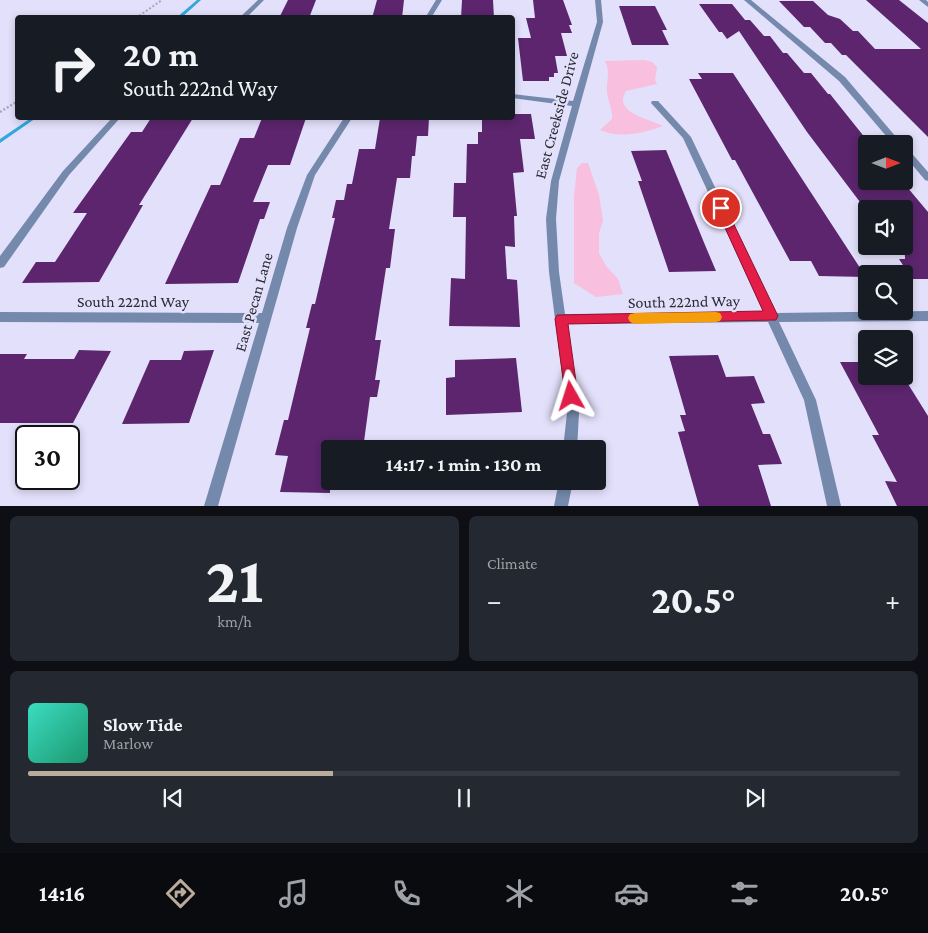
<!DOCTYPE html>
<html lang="en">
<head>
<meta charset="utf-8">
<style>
  :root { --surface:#171b24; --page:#242831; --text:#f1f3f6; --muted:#9ea1a6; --line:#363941; --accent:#baab9b }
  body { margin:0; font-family:"Crimson Pro",serif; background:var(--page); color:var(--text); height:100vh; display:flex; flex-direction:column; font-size:19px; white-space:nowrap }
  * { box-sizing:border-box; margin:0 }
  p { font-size:16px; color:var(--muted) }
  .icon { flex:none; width:28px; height:28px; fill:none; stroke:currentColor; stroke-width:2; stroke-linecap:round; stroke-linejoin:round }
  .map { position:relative; height:506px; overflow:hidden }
  .details { display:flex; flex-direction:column; gap:10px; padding:10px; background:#0d0f14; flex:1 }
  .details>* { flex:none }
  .guide { position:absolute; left:15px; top:15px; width:500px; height:105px; border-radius:5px; box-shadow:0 2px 8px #0003; background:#171b24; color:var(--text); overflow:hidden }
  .needle { width:32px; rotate:90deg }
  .buttons { position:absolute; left:858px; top:135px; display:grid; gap:10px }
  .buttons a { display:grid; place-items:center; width:55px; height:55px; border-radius:5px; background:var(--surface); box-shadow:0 2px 8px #0003; font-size:25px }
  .speed { position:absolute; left:15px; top:425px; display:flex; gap:10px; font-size:25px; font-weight:700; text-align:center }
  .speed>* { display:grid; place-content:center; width:65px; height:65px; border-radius:50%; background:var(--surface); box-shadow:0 2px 8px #0003; line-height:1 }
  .speed .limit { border:2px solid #111; border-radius:8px; background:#fff; color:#111 }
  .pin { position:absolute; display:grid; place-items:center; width:42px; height:42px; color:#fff; margin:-21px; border:2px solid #fff; border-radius:50%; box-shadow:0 1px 5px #0007 }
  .me { position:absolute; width:55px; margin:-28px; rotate:354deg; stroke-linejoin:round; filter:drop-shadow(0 0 4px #0008) }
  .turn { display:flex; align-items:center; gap:18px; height:105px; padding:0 25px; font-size:22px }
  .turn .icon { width:65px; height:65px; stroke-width:2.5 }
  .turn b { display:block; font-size:35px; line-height:42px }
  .big { font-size:38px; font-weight:700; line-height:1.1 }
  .details .tile { flex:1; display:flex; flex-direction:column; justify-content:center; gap:8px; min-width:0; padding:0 18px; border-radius:8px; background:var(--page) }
  .details .dial { align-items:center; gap:0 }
  .dial b { font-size:65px; line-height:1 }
  .song { display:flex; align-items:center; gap:15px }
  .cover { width:60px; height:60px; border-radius:8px; background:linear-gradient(135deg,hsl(170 70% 55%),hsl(160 70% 35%)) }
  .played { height:5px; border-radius:2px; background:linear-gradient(90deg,var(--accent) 35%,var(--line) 35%) }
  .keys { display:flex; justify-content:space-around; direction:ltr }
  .heat { display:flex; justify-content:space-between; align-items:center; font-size:28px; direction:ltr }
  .details .tiles { flex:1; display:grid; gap:10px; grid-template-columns:1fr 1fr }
  .tile:last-child { grid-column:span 2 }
  .trip { position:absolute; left:321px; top:440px; width:285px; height:50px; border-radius:5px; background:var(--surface); box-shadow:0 2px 8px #0003; font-weight:700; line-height:50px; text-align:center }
  .menu { display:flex; height:80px; justify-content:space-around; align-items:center; background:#090b0e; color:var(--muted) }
  .menu .icon { width:35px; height:35px }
  .menu .active { color:var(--accent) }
  .menu b { font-size:22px; color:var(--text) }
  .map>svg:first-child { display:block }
  .green { fill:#f8bfde }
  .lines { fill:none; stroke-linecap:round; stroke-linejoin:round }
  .stream { fill:#32a7de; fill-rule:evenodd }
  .building { fill:#5c256e }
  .path-far1 { stroke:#a8a6bc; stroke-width:2; stroke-dasharray:2 2; stroke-linecap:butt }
  .path { stroke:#a8a6bc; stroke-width:2.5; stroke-dasharray:2 2; stroke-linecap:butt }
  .minor { fill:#7589ac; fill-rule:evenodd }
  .route { fill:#e11d48; stroke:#92132f }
  .slow { fill:#f59e0b }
  .labels { text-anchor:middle; stroke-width:5; stroke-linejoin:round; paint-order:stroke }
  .street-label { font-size:16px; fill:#2b2a36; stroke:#e2e0fa }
</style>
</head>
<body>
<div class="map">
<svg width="928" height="506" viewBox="0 0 928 506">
  <rect width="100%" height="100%" fill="#e2e0fa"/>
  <!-- green -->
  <path class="green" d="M645 60 652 62 657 67 655 80 657 84 626 91C612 113 650 119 663 126 643 133 620 139 600 130L612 119C613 109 608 102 607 92 606 81 611 73 605 61Z
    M582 163H588L599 195 603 221 599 233V253L606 266 618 279 623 294 596 297 574 283V197L577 168Z"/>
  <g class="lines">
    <!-- stream -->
    <path class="stream" d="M197 0H201L181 18H176Z
      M31 118H36L0 143V139Z"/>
  </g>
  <!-- building -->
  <path class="building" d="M288 0H316L309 18H279Z
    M377 0H404L402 18H372Z
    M462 0H493L494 18H461Z
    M533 0H563L572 25H569L572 33H561L567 56H555L558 73H554V77H549V81H523L518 38H531L526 18H535Z
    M866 0H899L928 23V137L846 55H842L831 43H825L810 27H804L779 1H813L828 15 840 19 853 31H858L875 49H921Z
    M699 4H732L745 20H750L764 36H770L783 53H787L804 73H811L828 94H830L866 139V181H902L928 212V279H912L899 259H905L904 209H869L866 205V210L807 132 739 31 727 39 722 32H719Z
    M619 6H655L667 30H662L669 45H632Z
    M698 73H733L866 277 819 276 811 261H790L735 160H732L689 79H702Z
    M512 114H531L535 139H520L524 172 513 173 517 216H514L515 247 505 246 507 279 517 280 520 327 449 326 451 278 465 279 466 217H453L454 183H466L467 144H478V132H482V118H512Z
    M151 118H193L139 205H143L99 282 22 283 36 262H55L87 213H73L131 132H142Z
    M262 118H306L290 165H268L253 202H270L264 219H260L238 283 165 284 211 185H220L240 138H254Z
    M380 118H429L428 136H417L415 156H412L410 178H397L389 229H395L390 268H386L375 340H381L375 380H380L377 397H370L363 449H330V493L280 492 288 456 275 455 284 420H288L310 328H306L312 304H315L335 218H332L336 200H344L347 184H352L359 149H375Z
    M666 150 705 245 716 271 669 272 638 181H642L631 151Z
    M79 350 111 351 73 423H0V354H27L24 359H74Z
    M214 350 189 423 122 424 150 360H181L184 351Z
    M718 355 726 377 754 376 765 403 751 404 763 434H770L782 464 758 465 771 506H699L678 432 685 431 680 415H686L669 356Z
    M516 358 522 412 446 415V378L455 377V360Z
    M840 362H866V376H903L928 416V506H897L885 481 897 482 872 435H879Z"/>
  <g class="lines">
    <!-- path-far1 -->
    <path class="path-far1" d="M136 18 162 0"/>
    <!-- path -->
    <path class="path" d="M0 112 18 101"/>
    <!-- minor -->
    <path class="minor" d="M258 0H264L246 18H239Z
      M436 0H442L431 18H425Z
      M595 0H601L603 22 559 181 556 219 559 272 565 314 764 313 683 138 651 103 652 101H658L691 137 775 313 928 311V321L779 322 816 400 841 506H827L804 400 768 322 567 324 579 413 577 449H563L567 413 549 272 546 219 551 181 572 106 512 98V94L573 101 597 22Z
      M744 0H751L845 77 902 144H893L839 81Z
      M919 0H926L928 2V7Z
      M112 118H120L69 175 4 267 0 268V256L63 171Z
      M344 118H352L315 175 297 228 218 506H204L259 323 0 322V312L262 313 287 228 307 175Z
      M904 147 907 148 928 172V181L925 180 904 155Z
      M559 481H573L568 506H554Z"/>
  </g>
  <!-- route -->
  <path class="route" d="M721 205 726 208 778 316 776 320 568 324 578 396 576 401 571 403 566 401 555 319 557 315 763 311 716 208Z"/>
  <!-- slow -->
  <path class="slow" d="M716 312 720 313 722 317 720 321 716 322 635 324 630 322 628 318 630 314 635 313Z"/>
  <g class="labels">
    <!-- street labels -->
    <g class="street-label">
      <text transform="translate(556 115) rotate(-75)" y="6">East Creekside Drive</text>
      <text x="133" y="307">South 222nd Way</text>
      <text transform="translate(684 301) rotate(-1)" y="6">South 222nd Way</text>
      <text transform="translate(253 302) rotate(-74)" y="6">East Pecan Lane</text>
    </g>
  </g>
</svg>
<div class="buttons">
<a><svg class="needle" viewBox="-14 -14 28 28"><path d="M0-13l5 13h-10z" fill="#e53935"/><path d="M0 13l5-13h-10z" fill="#9ea1a6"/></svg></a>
<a><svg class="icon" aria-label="sound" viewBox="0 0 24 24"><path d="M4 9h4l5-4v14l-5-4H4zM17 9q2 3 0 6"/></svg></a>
<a><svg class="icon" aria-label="search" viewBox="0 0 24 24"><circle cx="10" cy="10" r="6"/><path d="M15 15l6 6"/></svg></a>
<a><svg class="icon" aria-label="layers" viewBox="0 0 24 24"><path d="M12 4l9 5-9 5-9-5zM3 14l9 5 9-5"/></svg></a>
</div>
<div class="speed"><div class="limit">30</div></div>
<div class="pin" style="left:721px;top:208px;background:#d93025"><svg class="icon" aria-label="arrive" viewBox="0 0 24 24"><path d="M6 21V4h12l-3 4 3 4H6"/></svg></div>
<svg class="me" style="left:571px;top:396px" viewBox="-20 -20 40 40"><path d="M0-17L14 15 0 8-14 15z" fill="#e11d48" stroke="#fff" stroke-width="4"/></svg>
<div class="trip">14:17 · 1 min · 130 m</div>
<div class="guide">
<div class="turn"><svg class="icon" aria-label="right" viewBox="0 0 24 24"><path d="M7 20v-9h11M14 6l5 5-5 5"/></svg><div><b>20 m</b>South 222nd Way</div></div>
</div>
</div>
<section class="details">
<div class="tiles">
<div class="tile dial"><b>21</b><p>km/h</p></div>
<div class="tile"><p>Climate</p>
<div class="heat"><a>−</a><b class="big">20.5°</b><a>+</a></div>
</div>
<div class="tile">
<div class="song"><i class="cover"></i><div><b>Slow Tide</b><p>Marlow</p></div></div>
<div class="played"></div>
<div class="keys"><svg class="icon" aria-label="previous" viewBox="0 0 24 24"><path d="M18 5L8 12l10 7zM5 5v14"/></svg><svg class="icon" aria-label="pause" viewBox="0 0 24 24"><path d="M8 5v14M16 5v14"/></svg><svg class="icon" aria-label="next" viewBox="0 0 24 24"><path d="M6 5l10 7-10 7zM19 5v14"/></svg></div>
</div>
</div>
</section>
<nav class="menu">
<b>14:16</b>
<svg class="icon active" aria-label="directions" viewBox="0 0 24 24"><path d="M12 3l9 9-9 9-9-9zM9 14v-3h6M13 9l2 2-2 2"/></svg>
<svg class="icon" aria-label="music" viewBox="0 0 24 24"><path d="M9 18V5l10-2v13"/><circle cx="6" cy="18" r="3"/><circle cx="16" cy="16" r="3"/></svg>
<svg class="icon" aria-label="phone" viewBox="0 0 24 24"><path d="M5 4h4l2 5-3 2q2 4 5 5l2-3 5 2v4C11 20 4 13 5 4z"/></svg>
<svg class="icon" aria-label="climate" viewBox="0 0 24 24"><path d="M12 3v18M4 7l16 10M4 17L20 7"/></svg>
<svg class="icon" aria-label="car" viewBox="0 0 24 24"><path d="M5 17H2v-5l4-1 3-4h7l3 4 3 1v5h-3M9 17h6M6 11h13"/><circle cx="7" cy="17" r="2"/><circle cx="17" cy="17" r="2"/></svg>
<svg class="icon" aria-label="filters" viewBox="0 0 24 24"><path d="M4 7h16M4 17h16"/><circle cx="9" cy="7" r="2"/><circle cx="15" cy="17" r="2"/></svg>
<b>20.5°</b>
</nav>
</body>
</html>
